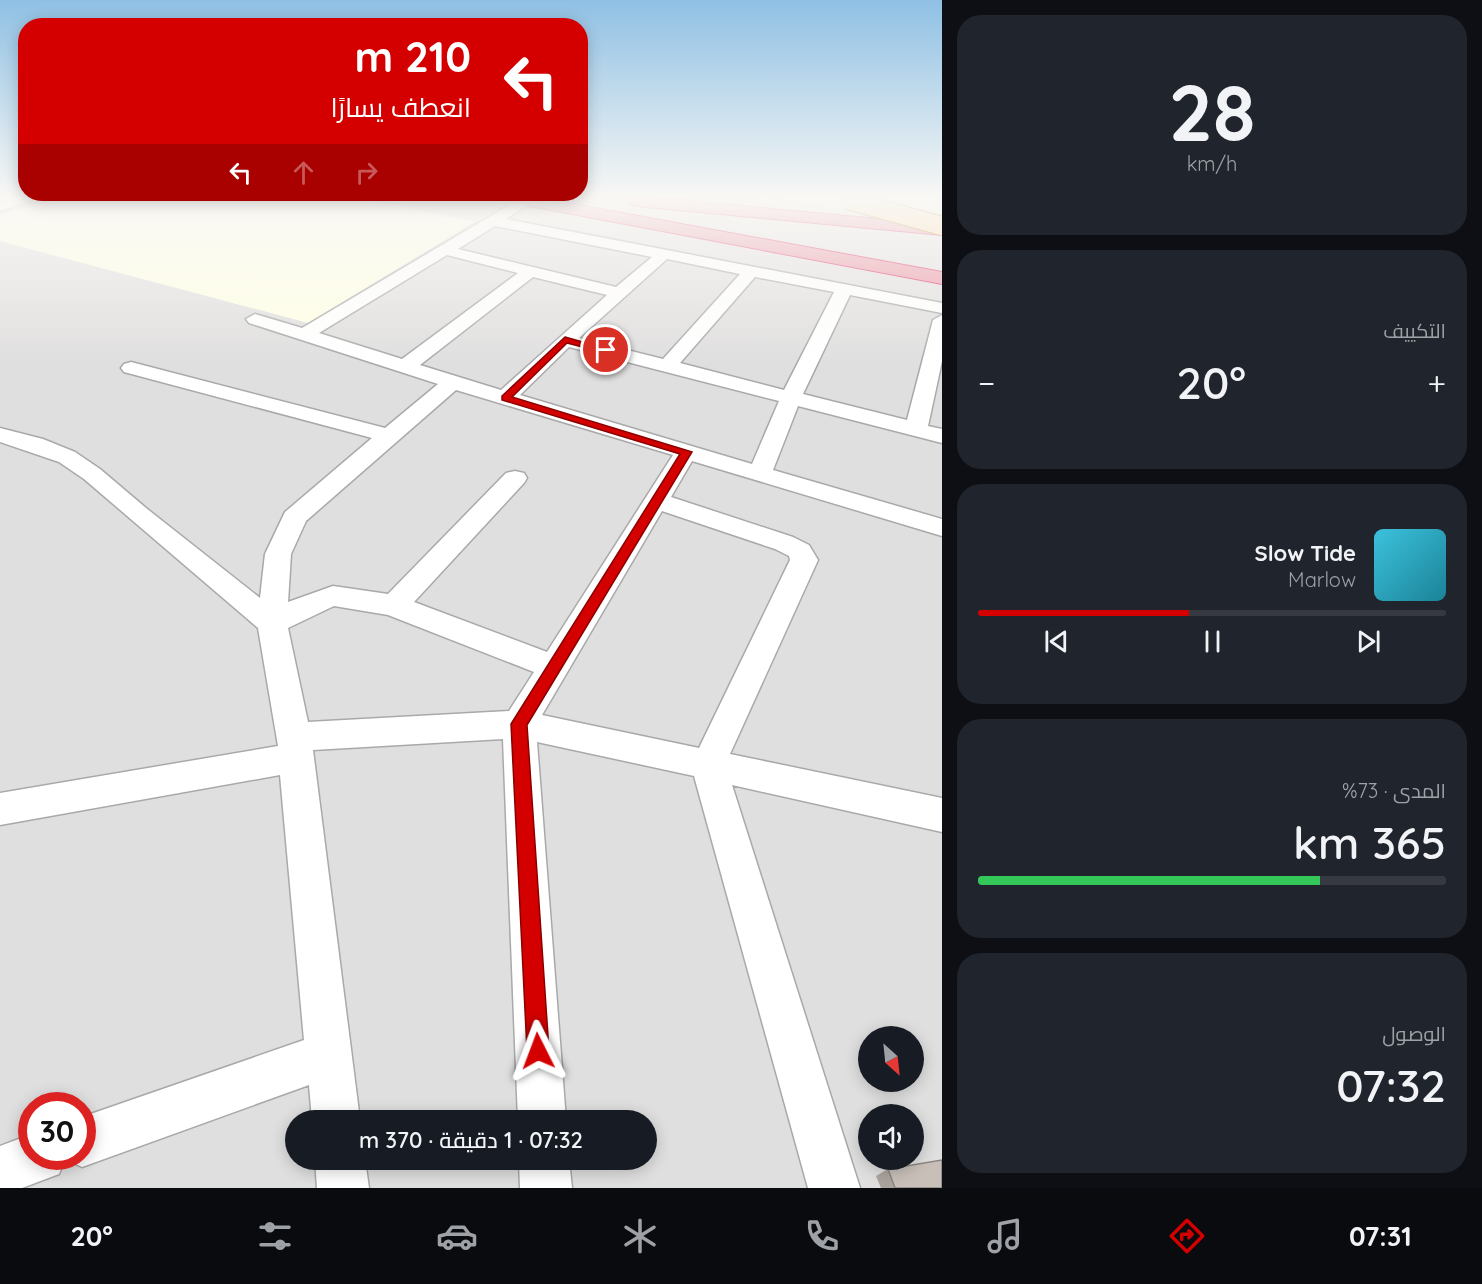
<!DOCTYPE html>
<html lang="ar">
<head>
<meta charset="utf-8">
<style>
  :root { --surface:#171b24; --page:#20242c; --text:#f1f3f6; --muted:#9ea1a6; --line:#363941; --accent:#d40000 }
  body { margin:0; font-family:Quicksand,Cairo,sans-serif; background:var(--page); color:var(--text); direction:rtl; height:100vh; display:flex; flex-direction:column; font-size:22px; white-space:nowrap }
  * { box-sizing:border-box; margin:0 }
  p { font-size:20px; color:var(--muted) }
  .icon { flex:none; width:33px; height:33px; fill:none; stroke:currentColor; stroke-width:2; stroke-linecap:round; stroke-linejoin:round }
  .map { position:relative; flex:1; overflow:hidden; direction:ltr }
  .side { display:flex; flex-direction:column; gap:15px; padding:15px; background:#0d0f14; width:540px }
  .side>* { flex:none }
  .banner { position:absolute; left:18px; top:18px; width:570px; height:183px; border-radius:24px; box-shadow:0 3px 15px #0003; direction:rtl; background:#d40000; color:#fff; overflow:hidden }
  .needle { width:39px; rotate:153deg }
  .tools { position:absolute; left:858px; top:1026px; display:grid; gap:12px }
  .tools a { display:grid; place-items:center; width:66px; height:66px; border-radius:50%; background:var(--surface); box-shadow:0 3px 15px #0003; font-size:30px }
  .speed { position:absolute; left:18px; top:1092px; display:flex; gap:12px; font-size:30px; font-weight:700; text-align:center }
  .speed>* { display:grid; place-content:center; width:78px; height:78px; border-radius:50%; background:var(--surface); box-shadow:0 3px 15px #0003; line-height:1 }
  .speed .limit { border:9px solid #d22; background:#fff; color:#111 }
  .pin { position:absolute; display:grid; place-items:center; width:51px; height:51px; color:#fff; margin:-26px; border:3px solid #fff; border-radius:50%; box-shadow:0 2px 6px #0007 }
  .me { position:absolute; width:66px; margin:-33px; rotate:357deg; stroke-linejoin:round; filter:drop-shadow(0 0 4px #0008) }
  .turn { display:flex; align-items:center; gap:21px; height:126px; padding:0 18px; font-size:27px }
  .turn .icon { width:78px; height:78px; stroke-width:2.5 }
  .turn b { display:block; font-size:42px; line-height:51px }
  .lanes { display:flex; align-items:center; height:57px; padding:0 18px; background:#0003; justify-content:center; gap:30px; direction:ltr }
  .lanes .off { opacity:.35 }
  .big { font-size:45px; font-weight:600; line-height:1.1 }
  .side .card { flex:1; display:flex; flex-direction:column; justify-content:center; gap:9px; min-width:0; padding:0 21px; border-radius:24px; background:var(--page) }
  .side .dial { align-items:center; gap:0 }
  .dial b { font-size:78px; line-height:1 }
  .song { display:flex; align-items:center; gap:18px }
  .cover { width:72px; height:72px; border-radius:9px; background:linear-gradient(135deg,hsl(190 70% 55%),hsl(190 70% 35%)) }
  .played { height:6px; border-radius:3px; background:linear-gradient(90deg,var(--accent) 45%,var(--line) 45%) }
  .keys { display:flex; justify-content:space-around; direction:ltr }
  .heat { display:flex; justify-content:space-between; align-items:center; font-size:33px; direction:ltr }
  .charge { height:9px; border-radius:4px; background:linear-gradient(90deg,#34c759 73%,var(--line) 0) }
  .trip { position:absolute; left:285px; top:1110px; width:372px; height:60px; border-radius:30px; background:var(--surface); box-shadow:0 3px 15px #0003; font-weight:600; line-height:60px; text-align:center; direction:rtl }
  .dock { display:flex; height:96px; justify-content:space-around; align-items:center; background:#090b0e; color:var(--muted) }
  .dock .icon { width:42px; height:42px }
  .dock .on { color:var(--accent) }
  .dock b { font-size:27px; color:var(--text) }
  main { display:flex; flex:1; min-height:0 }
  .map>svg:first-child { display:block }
  .residential { fill:#e0dfdf; fill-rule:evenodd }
  .education { fill:#ffffe5 }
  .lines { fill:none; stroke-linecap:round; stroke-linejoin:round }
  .minor-casing { stroke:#a9a9a9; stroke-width:3 }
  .highway-casing { stroke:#dc2a67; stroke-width:2 }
  .minor { fill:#fff; fill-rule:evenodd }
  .highway { fill:#e892a2; fill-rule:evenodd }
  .major-bridge-casing { stroke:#a06b00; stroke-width:20; stroke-linecap:butt }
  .major-bridge { stroke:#fcd6a4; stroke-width:18 }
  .wall { fill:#aba49e }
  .building { fill:#c7bfb8; stroke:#8b8681; stroke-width:1.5 }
  .route { fill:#d40000; stroke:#8a0000; stroke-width:1.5 }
</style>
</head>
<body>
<main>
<section class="side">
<div class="card dial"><b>28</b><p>km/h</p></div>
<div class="card"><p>التكييف</p>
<div class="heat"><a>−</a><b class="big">20°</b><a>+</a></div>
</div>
<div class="card">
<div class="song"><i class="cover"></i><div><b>Slow Tide</b><p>Marlow</p></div></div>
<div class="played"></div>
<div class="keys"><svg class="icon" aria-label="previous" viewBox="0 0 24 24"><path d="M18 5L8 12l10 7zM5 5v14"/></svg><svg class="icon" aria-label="pause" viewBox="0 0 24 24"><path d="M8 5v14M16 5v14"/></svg><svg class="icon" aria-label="next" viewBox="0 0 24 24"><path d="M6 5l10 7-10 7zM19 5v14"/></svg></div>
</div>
<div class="card"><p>المدى · 73%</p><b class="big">365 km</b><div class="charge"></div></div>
<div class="card"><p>الوصول</p><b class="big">07:32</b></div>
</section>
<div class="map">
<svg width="942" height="1188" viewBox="0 0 942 1188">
  <rect width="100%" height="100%" fill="#f2efe9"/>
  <!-- residential -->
  <path class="residential" d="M0 198H780L942 227V1188H0ZM868 1036H914V1082H868ZM32 1106H82V1156H32ZM868 1114H914V1160H868ZM296 1120H646V1160H296Z"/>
  <!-- education -->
  <path class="education" d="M61 198H361L474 222 308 323 0 241V215Z"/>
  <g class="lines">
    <!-- minor casing -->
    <g class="minor-casing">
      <path id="minor" d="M16 198H38L0 211V203Z
        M521 198H531L533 201 506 219 942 303V313L850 295 803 394 907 420 933 320 942 315V361L928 426 942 429V443L798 406 773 470 942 519V536L692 461 671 497 793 537 809 545 818 560 730 754 942 798V832L732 785 860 1188H808L694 776 537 742 566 1120H518L503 739 313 750 360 1120H312L309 1085 82 1167 65 1159 59 1174 22 1188H0V1146L32 1134V1156H82V1117L304 1040 280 775 0 825V793L278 746 258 628 84 479 59 462 0 442V428L43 439 75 452 100 469 146 508 260 598 265 554 285 512 372 438 124 372 121 368 124 364 131 362 385 428 438 384 249 323 246 319 255 314 302 328ZM495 226 652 257 616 287 458 249ZM447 255 518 273 402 359 319 333ZM667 259 740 274 663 359 579 338ZM533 277 607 295 501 390 420 365ZM755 277 834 292 784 390 680 363ZM569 347 779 401 752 464 520 395ZM456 390 673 455 547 652 414 602 524 483 527 478 524 473 515 471 506 473 388 594 333 586 288 602 291 554 306 521ZM662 511 775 549 789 556 790 560 699 748 542 715ZM334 606 388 615 534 672 509 711 308 722 288 628Z
        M315 1160H365L369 1188H317Z
        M519 1160H569L572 1188H520Z"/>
    </g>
    <!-- highway casing -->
    <g class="highway-casing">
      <path id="highway" d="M507 198H541L942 272V284L514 203Z
        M630 198H658L942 225V235L636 206 630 204Z"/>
    </g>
    <!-- minor -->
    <use href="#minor" class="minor"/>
    <!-- highway -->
    <use href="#highway" class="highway"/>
    <!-- major-bridge casing -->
    <g class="major-bridge-casing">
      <path id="major-bridge" d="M848 200 942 226"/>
    </g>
    <!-- major-bridge -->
    <use href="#major-bridge" class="major-bridge"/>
  </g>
  <!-- wall -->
  <path class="wall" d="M888 1169 942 1188H881L876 1176Z"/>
  <!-- building -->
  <path class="building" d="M942 1160V1188H895L888 1169Z"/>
  <!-- sky -->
  <linearGradient id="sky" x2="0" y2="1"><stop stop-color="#8fc0e4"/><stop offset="0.54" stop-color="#f9f8f5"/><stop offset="1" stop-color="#f9f8f5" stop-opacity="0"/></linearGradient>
  <rect width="942" height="365" fill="url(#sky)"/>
  <!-- route -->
  <path class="route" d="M565 337 611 350 606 353 567 343 512 397 692 452 527 725 549 1051 545 1058 538 1062 530 1058 527 1051 511 724 680 454 502 400V396Z"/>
</svg>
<div class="tools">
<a><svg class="needle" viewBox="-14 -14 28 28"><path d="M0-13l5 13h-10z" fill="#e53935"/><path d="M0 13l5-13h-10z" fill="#9ea1a6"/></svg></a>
<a><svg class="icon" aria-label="sound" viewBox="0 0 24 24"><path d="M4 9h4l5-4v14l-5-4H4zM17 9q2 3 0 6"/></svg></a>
</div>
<div class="speed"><div class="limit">30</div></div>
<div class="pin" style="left:606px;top:350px;background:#d93025"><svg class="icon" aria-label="arrive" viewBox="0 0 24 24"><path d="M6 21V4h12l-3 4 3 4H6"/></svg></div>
<svg class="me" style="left:538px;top:1051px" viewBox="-20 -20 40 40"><path d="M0-17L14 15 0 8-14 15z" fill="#d40000" stroke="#fff" stroke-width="4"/></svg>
<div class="trip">07:32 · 1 دقيقة · 370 m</div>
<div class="banner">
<div class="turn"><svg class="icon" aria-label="left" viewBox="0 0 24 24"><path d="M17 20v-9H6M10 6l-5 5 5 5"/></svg><div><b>210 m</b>انعطف يسارًا</div></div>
<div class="lanes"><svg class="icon" aria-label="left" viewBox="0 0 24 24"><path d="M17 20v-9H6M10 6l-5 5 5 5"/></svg><svg class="icon off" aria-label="ahead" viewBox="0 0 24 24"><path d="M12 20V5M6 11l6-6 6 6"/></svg><svg class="icon off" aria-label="right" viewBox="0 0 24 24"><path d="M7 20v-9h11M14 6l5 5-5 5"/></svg></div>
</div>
</div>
</main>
<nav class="dock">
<b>07:31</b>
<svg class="icon on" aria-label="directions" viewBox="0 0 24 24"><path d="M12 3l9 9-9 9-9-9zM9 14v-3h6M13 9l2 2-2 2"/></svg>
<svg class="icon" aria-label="music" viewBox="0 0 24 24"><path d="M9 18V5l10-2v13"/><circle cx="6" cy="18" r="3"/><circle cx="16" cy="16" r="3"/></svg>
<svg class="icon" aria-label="phone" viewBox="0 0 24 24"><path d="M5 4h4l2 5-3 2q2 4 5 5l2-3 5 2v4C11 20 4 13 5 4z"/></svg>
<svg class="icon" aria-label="climate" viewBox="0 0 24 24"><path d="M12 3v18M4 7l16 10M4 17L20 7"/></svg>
<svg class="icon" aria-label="car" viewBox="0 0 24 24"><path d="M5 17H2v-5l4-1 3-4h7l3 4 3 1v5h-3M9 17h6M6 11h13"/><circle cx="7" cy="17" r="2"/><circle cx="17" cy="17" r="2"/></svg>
<svg class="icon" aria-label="filters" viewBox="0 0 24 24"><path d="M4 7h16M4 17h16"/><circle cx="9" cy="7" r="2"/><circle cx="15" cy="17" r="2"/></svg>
<b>20°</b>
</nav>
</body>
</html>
